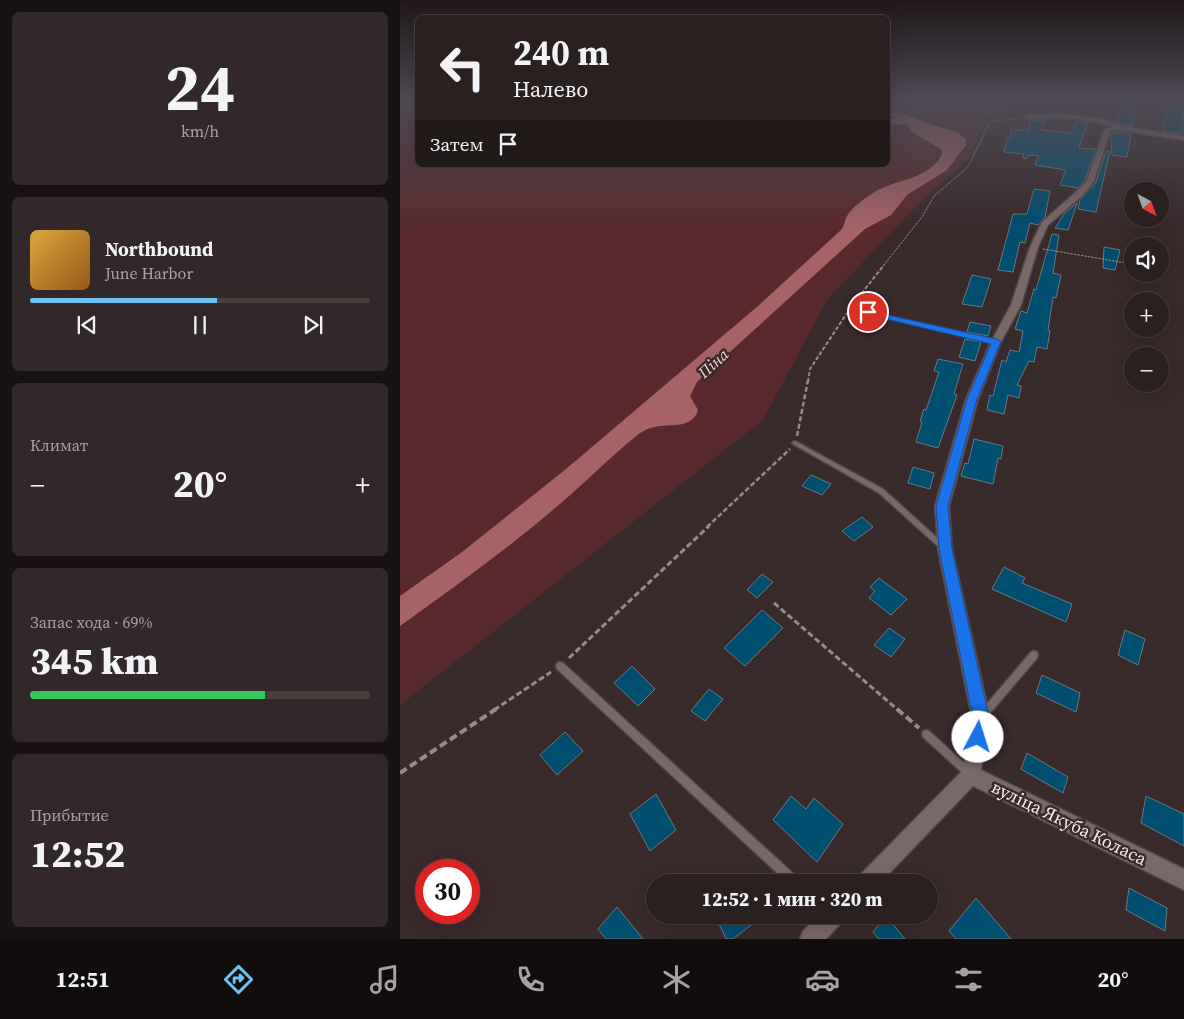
<!DOCTYPE html>
<html lang="ru">
<head>
<meta charset="utf-8">
<style>
  :root { --surface:#2b2020; --page:#332829; --text:#f1f3f6; --muted:#a6a3a5; --line:#473e3e; --accent:#6ec2f3 }
  body { margin:0; font-family:"Source Serif 4",serif; background:var(--page); color:var(--text); height:100vh; display:flex; flex-direction:column; font-size:19px; white-space:nowrap }
  * { box-sizing:border-box; margin:0 }
  p { font-size:16px; color:var(--muted) }
  .icon { flex:none; width:28px; height:28px; fill:none; stroke:currentColor; stroke-width:2; stroke-linecap:round; stroke-linejoin:round }
  .map { position:relative; flex:1; overflow:hidden }
  .sheet { display:flex; flex-direction:column; gap:12px; padding:12px; background:#181212; width:400px }
  .sheet>* { flex:none }
  .banner { position:absolute; left:15px; top:15px; width:475px; height:152px; border-radius:8px; box-shadow:0 5px 20px #0002,0 0 0 1px var(--line); background:#2b2020; color:var(--text); overflow:hidden }
  .needle { width:32px; rotate:139deg }
  .fabs { position:absolute; left:724px; top:182px; display:grid; gap:10px }
  .fabs a { display:grid; place-items:center; width:45px; height:45px; border-radius:50%; background:var(--surface); box-shadow:0 5px 20px #0002,0 0 0 1px var(--line); font-size:25px }
  .speed { position:absolute; left:15px; top:859px; display:flex; gap:10px; font-size:25px; font-weight:700; text-align:center }
  .speed>* { display:grid; place-content:center; width:65px; height:65px; border-radius:50%; background:var(--surface); box-shadow:0 5px 20px #0002,0 0 0 1px var(--line); line-height:1 }
  .speed .limit { border:8px solid #d22; background:#fff; color:#111 }
  .pin { position:absolute; display:grid; place-items:center; width:42px; height:42px; color:#fff; margin:-21px; border:2px solid #fff; border-radius:50%; box-shadow:0 1px 5px #0007 }
  .me { position:absolute; width:55px; margin:-28px; rotate:5deg; stroke-linejoin:round; filter:drop-shadow(0 0 4px #0008) }
  .turn { display:flex; align-items:center; gap:18px; height:105px; padding:0 15px; font-size:22px }
  .turn .icon { width:65px; height:65px; stroke-width:2.5 }
  .turn b { display:block; font-size:35px; line-height:42px }
  .then { display:flex; align-items:center; height:48px; padding:0 15px; background:#0003; gap:10px; font-size:19px }
  .big { font-size:38px; font-weight:800; line-height:1.1 }
  .sheet .card { flex:1; display:flex; flex-direction:column; justify-content:center; gap:8px; min-width:0; padding:0 18px; border-radius:8px; background:var(--page) }
  .sheet .dial { align-items:center; gap:0 }
  .dial b { font-size:65px; line-height:1 }
  .song { display:flex; align-items:center; gap:15px }
  .cover { width:60px; height:60px; border-radius:8px; background:linear-gradient(135deg,hsl(40 70% 55%),hsl(30 70% 35%)) }
  .played { height:5px; border-radius:2px; background:linear-gradient(90deg,var(--accent) 55%,var(--line) 55%) }
  .keys { display:flex; justify-content:space-around; direction:ltr }
  .heat { display:flex; justify-content:space-between; align-items:center; font-size:28px; direction:ltr }
  .charge { height:8px; border-radius:4px; background:linear-gradient(90deg,#34c759 69%,var(--line) 0) }
  .trip { position:absolute; left:246px; top:874px; width:292px; height:50px; border-radius:25px; background:var(--surface); box-shadow:0 5px 20px #0002,0 0 0 1px var(--line); font-weight:800; line-height:50px; text-align:center }
  .dock { display:flex; height:80px; justify-content:space-around; align-items:center; background:#110d0d; color:var(--muted) }
  .dock .icon { width:35px; height:35px }
  .dock .active { color:var(--accent) }
  .dock b { font-size:22px; color:var(--text) }
  main { display:flex; flex:1; min-height:0 }
  .map>svg:first-child { display:block }
  .green { fill:#592a2d }
  .water { fill:#a56366 }
  .building { fill:#004e70; stroke:#697780 }
  .lines { fill:none; stroke-linecap:round; stroke-linejoin:round }
  .lane-casing { stroke:#534646; stroke-width:3 }
  .street-casing { stroke:#534646; stroke-width:3 }
  .path-far4 { stroke:#978a8b; stroke-width:1; stroke-dasharray:2.5 1; stroke-linecap:butt }
  .path-far3 { stroke:#978a8b; stroke-width:2; stroke-dasharray:4 2; stroke-linecap:butt }
  .path-far2 { stroke:#978a8b; stroke-width:2.5; stroke-dasharray:5 2.5; stroke-linecap:butt }
  .path-far1 { stroke:#978a8b; stroke-width:3; stroke-dasharray:6 3; stroke-linecap:butt }
  .path { stroke:#978a8b; stroke-width:4; stroke-dasharray:8 4; stroke-linecap:butt }
  .lane { fill:#796868; fill-rule:evenodd }
  .street { fill:#796868; fill-rule:evenodd }
  .route { fill:#1a73e8; stroke:#114b97 }
  .labels { text-anchor:middle; stroke-width:5; stroke-linejoin:round; paint-order:stroke }
  .water-label { font-size:16px; font-style:italic; fill:#f8cfcf; stroke:#392a2b }
  .near-street-label { font-size:18px; fill:#f3e9e9; stroke:#392a2b }
</style>
</head>
<body>
<main>
<section class="sheet">
<div class="card dial"><b>24</b><p>km/h</p></div>
<div class="card">
<div class="song"><i class="cover"></i><div><b>Northbound</b><p>June Harbor</p></div></div>
<div class="played"></div>
<div class="keys"><svg class="icon" aria-label="previous" viewBox="0 0 24 24"><path d="M18 5L8 12l10 7zM5 5v14"/></svg><svg class="icon" aria-label="pause" viewBox="0 0 24 24"><path d="M8 5v14M16 5v14"/></svg><svg class="icon" aria-label="next" viewBox="0 0 24 24"><path d="M6 5l10 7-10 7zM19 5v14"/></svg></div>
</div>
<div class="card"><p>Климат</p>
<div class="heat"><a>−</a><b class="big">20°</b><a>+</a></div>
</div>
<div class="card"><p>Запас хода · 69%</p><b class="big">345 km</b><div class="charge"></div></div>
<div class="card"><p>Прибытие</p><b class="big">12:52</b></div>
</section>
<div class="map">
<svg width="784" height="939" viewBox="0 0 784 939">
  <rect width="100%" height="100%" fill="#392a2b"/>
  <!-- green -->
  <path class="green" d="M0 100H17L18 165H488V100H610L585 119 568 160 519 203 427 300 363 420 0 705Z"/>
  <!-- water -->
  <path class="water" d="M488 108 530 124 557 132 566 139V145L547 170 507 195 491 215 465 229 297 382 290 396 298 410C292 430 270 423 255 427 248 428 241 432 235 437 209 458 186 482 161 503 110 547 55 587 0 626V596L62 552 166 469 358 306 441 230C445 225 444 221 447 216 452 207 464 199 473 193 495 178 529 181 542 154L541 149 513 133 507 124 494 125 488 122V119L497 118 488 114Z"/>
  <!-- building -->
  <path class="building" d="M724 100H730V115L734 116 732 126 715 122 717 118H719Z
    M768 100H784L782 134 764 131 763 119 766 120Z
    M646 120 641 130 671 133 676 121 688 122 679 148 696 149 685 180 678 188 660 185 666 170 635 165 639 156 628 155 626 159 623 158 624 154 604 152 607 138H611V129L628 131 630 121Z
    M720 132 731 134 727 157 712 155 711 136 712 133Z
    M706 151H710L696 212 678 209 680 200 696 182Z
    M634 189 650 191 645 217 638 225 630 223 625 243 620 242 613 272 598 270 613 214H627Z
    M677 203 668 230 655 228 665 213Z
    M652 234 659 235 653 273 661 275 656 298 653 297 648 330 650 331 647 349 637 347 634 362 629 361 617 385 621 386 619 398 608 395 604 414 587 410 590 395 593 396 602 360 606 362 610 350 619 352 623 331 615 329 621 311 627 313 634 289 636 290Z
    M704 247 720 250 715 270 703 268Z
    M572 275 591 279 582 307 562 304Z
    M570 322 591 326 588 336 567 332Z
    M565 339 581 342 575 361 559 357Z
    M538 359 563 364 554 394 557 395 538 448 516 442 522 422 520 421 524 409 526 410 539 372 534 371Z
    M574 439 603 446 601 459 598 458 593 484 561 476 565 463 568 464Z
    M513 467 534 473 530 489 508 483Z
    M411 475 431 484 422 495 402 486Z
    M462 517 473 527 454 541 442 531Z
    M604 567 625 578 622 583 672 604 666 622 592 589Z
    M362 574 373 582 357 598 347 590Z
    M479 578 507 599 491 615 469 598 475 591 470 587Z
    M362 610 383 628 345 666 324 648Z
    M489 628 505 639 491 657 474 645Z
    M725 630 745 639 738 665 718 655Z
    M232 666 255 689 238 706 214 683Z
    M642 675 680 693 676 712 636 693Z
    M309 689 323 699 305 721 291 711Z
    M165 732 183 751 157 775 140 755Z
    M627 753 668 777 663 793 621 769Z
    M256 794 276 830 250 851 230 814Z
    M391 796 406 809 414 798 443 824 417 862 373 820Z
    M746 796 784 814V846L741 823Z
    M729 888 767 908 765 931 726 910Z
    M576 898 611 939H556L549 931Z
    M217 907 243 939H206L198 929Z
    M315 915H364L333 939H326Z
    M486 916 505 939H479L473 932Z"/>
  <g class="lines">
    <!-- lane casing -->
    <g class="lane-casing">
      <path id="lane" d="M448 307 596 340 599 342 596 344 450 309H448Z
        M395 441 483 489 545 545 546 547 545 549 543 550 541 549 479 493 393 444 392 443Z
        M634 651 637 652 638 655 637 658 586 718 583 719 580 718 579 715 580 712 631 652Z
        M160 662 163 663 398 878 399 882H387L157 669 156 666 157 663Z
        M526 730 529 731 573 771 575 774 573 777 570 779 567 777 523 737 522 734 523 731Z"/>
    </g>
    <!-- street casing -->
    <g class="street-casing">
      <path id="street" d="M663 114 706 120 721 126 784 136V140L720 130 710 131 694 181 682 196 648 225 638 247 621 305 601 342 578 399 549 506 552 549 590 718 581 770 784 869V890L573 786 481 882H457L460 875 563 770 572 718 538 549 535 506 566 399 591 342 611 305 630 247 642 222 676 192 687 181 704 130 713 127C687 116 655 118 627 119L624 117 627 115Z
        M420 915H445L442 922 426 939H400L403 931Z"/>
    </g>
    <!-- path-far4 -->
    <path class="path-far4" d="M643 249 732 264
      M483 266 522 217 534 196 568 167 590 122 618 118"/>
    <!-- path-far3 -->
    <path class="path-far3" d="M454 303 484 265
      M408 382 410 369 447 313"/>
    <!-- path-far2 -->
    <path class="path-far2" d="M397 436 408 380
      M307 527 390 449"/>
    <!-- path-far1 -->
    <path class="path-far1" d="M374 603 498 710
      M169 658 309 526
      M94 710 151 672"/>
    <!-- path -->
    <path class="path" d="M497 709 519 728
      M0 773 96 709"/>
    <!-- lane -->
    <use href="#lane" class="lane"/>
    <!-- street -->
    <use href="#street" class="street"/>
  </g>
  <!-- sky -->
  <linearGradient id="sky" x2="0" y2="1"><stop stop-color="#1f1718"/><stop offset="0.43" stop-color="#4e4a55"/><stop offset="1" stop-color="#4e4a55" stop-opacity="0"/></linearGradient>
  <rect width="784" height="231" fill="url(#sky)"/>
  <!-- route -->
  <path class="route" d="M465 310 596 339 601 342 577 399 548 506 552 549 589 718 583 743 578 745 572 743 569 737 573 718 539 549 536 506 567 399 591 344 465 314Z"/>
  <g class="labels">
    <!-- water labels -->
    <g class="water-label">
      <text transform="translate(313 363) rotate(-42)" y="6">Піна</text>
    </g>
    <!-- near-street labels -->
    <g class="near-street-label">
      <text transform="translate(669 823) rotate(26)" y="6">вуліца Якуба Коласа</text>
    </g>
  </g>
</svg>
<div class="fabs">
<a><svg class="needle" viewBox="-14 -14 28 28"><path d="M0-13l5 13h-10z" fill="#e53935"/><path d="M0 13l5-13h-10z" fill="#a6a3a5"/></svg></a>
<a><svg class="icon" aria-label="sound" viewBox="0 0 24 24"><path d="M4 9h4l5-4v14l-5-4H4zM17 9q2 3 0 6"/></svg></a>
<a>+</a>
<a>−</a>
</div>
<div class="speed"><div class="limit">30</div></div>
<div class="pin" style="left:468px;top:312px;background:#d93025"><svg class="icon" aria-label="arrive" viewBox="0 0 24 24"><path d="M6 21V4h12l-3 4 3 4H6"/></svg></div>
<svg class="me" style="left:578px;top:737px" viewBox="-20 -20 40 40"><circle r="19" fill="#fff"/><path d="M0-13L10 11 0 6-10 11z" fill="#1a73e8"/></svg>
<div class="trip">12:52 · 1 мин · 320 m</div>
<div class="banner">
<div class="turn"><svg class="icon" aria-label="left" viewBox="0 0 24 24"><path d="M17 20v-9H6M10 6l-5 5 5 5"/></svg><div><b>240 m</b>Налево</div></div>
<div class="then">Затем<svg class="icon" aria-label="arrive" viewBox="0 0 24 24"><path d="M6 21V4h12l-3 4 3 4H6"/></svg></div>
</div>
</div>
</main>
<nav class="dock">
<b>12:51</b>
<svg class="icon active" aria-label="directions" viewBox="0 0 24 24"><path d="M12 3l9 9-9 9-9-9zM9 14v-3h6M13 9l2 2-2 2"/></svg>
<svg class="icon" aria-label="music" viewBox="0 0 24 24"><path d="M9 18V5l10-2v13"/><circle cx="6" cy="18" r="3"/><circle cx="16" cy="16" r="3"/></svg>
<svg class="icon" aria-label="phone" viewBox="0 0 24 24"><path d="M5 4h4l2 5-3 2q2 4 5 5l2-3 5 2v4C11 20 4 13 5 4z"/></svg>
<svg class="icon" aria-label="climate" viewBox="0 0 24 24"><path d="M12 3v18M4 7l16 10M4 17L20 7"/></svg>
<svg class="icon" aria-label="car" viewBox="0 0 24 24"><path d="M5 17H2v-5l4-1 3-4h7l3 4 3 1v5h-3M9 17h6M6 11h13"/><circle cx="7" cy="17" r="2"/><circle cx="17" cy="17" r="2"/></svg>
<svg class="icon" aria-label="filters" viewBox="0 0 24 24"><path d="M4 7h16M4 17h16"/><circle cx="9" cy="7" r="2"/><circle cx="15" cy="17" r="2"/></svg>
<b>20°</b>
</nav>
</body>
</html>
